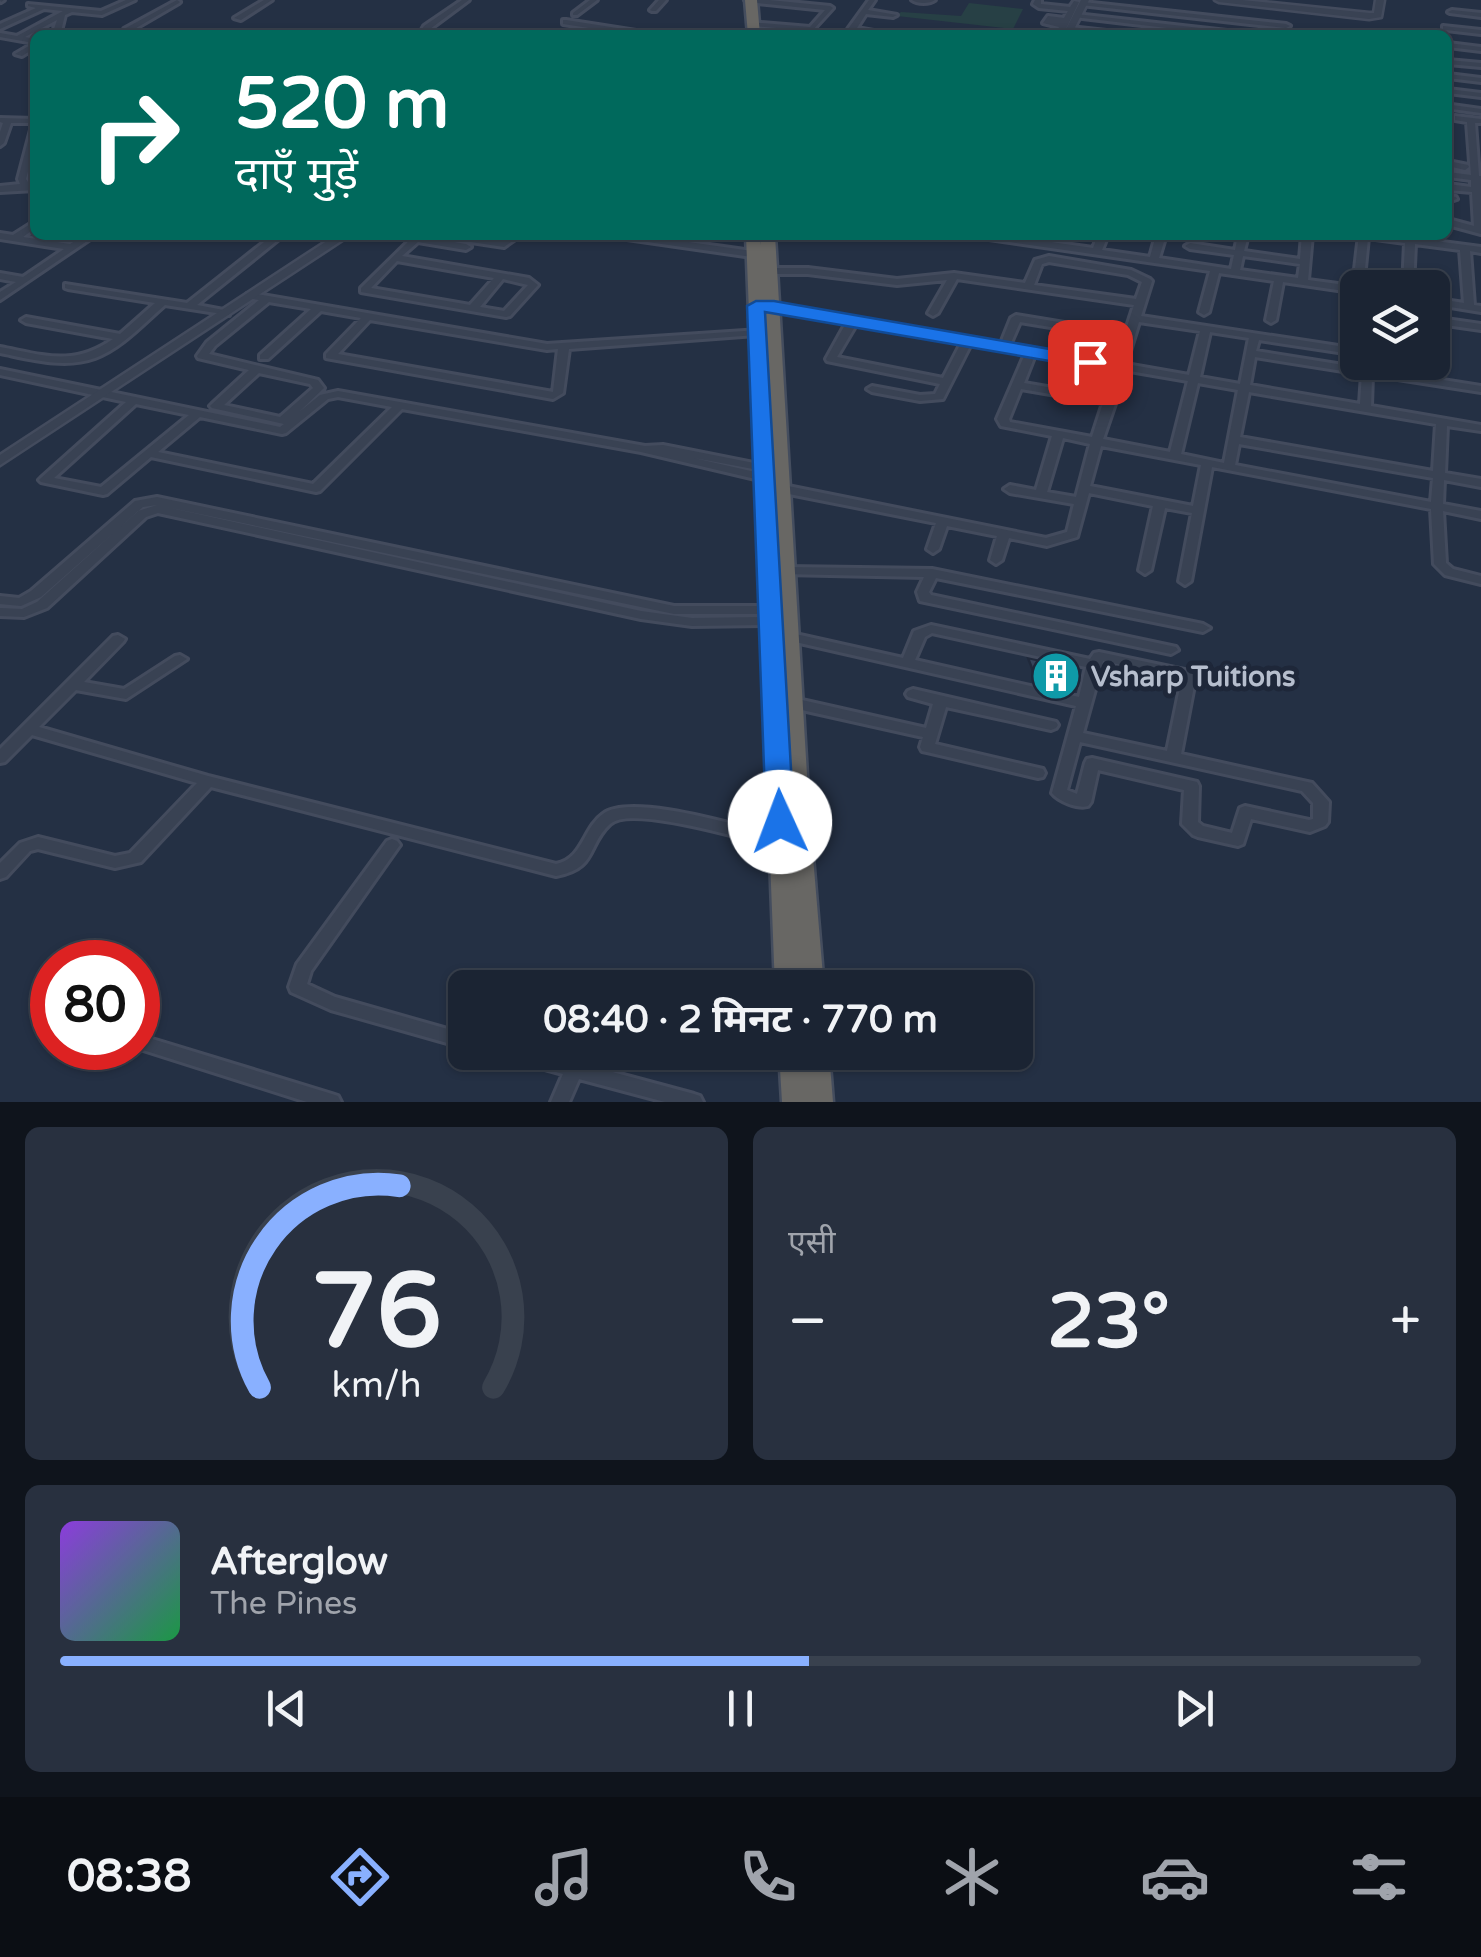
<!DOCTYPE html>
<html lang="hi">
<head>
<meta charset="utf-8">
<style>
  :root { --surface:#1b2433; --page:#28303f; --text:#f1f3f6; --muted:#a0a4ac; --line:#39414e; --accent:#89b0ff }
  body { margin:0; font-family:"Varela Round","Noto Sans Devanagari",sans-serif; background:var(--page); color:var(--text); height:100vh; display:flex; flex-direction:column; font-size:38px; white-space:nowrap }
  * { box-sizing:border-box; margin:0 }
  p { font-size:32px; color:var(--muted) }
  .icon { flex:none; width:55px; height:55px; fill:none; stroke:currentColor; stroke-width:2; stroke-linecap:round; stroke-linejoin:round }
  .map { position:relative; height:1102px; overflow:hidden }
  .details { display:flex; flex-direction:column; gap:25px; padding:25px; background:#0f141c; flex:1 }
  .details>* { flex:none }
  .banner { position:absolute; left:30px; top:30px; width:1422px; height:210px; border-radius:15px; box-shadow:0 2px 8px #0004,0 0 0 2px var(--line); background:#00695c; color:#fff; overflow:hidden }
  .fabs { position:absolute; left:1340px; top:270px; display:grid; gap:20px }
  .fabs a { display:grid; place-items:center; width:110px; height:110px; border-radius:15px; background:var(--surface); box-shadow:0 2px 8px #0004,0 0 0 2px var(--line); font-size:50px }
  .speed { position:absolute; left:30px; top:940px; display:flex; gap:20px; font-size:50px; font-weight:700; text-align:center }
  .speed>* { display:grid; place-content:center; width:130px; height:130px; border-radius:50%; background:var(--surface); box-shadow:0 2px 8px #0004,0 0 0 2px var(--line); line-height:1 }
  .speed .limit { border:15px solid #d22; background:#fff; color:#111 }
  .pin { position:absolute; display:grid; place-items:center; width:85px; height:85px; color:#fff; margin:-42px; border-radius:20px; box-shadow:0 5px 15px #0006 }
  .me { position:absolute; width:110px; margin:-55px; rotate:358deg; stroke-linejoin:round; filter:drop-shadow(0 0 8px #0008) }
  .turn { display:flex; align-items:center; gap:35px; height:210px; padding:0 40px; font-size:45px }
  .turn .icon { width:130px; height:130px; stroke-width:2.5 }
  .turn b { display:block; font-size:70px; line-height:85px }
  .big { font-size:75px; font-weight:700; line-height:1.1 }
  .details .card { flex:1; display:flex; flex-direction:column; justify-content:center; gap:15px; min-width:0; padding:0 35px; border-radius:15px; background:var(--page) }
  .details .dial { align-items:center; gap:0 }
  .dial svg { height:260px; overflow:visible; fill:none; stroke:var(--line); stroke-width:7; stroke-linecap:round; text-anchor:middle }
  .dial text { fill:var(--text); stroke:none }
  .song { display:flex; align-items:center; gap:30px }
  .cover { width:120px; height:120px; border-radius:15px; background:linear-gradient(135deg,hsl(270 70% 55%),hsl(140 70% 35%)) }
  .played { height:10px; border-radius:5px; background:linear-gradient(90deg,var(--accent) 55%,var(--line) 55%) }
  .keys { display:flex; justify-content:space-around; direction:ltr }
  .heat { display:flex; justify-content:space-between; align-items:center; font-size:55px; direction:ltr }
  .details .tiles { flex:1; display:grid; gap:25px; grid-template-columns:1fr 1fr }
  .card:last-child { grid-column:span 2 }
  .trip { position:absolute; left:448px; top:970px; width:585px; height:100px; border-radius:15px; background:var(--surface); box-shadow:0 2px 8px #0004,0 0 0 2px var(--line); font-weight:700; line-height:100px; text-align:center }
  .dock { display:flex; height:160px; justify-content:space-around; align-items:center; background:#0b0e14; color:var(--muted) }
  .dock .icon { width:70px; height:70px }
  .dock .current { color:var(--accent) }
  .dock b { font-size:45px; color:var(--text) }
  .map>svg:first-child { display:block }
  .green { fill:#274045 }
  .building { fill:#36445a; stroke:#20293b; stroke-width:2.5 }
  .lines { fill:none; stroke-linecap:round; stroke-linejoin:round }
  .minor-casing { stroke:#434b5d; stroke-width:6 }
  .tertiary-casing { stroke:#434b5d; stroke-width:5 }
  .trunk-casing { stroke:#444d5e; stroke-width:5 }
  .minor { fill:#394253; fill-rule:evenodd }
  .tertiary { fill:#394253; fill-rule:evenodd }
  .trunk { fill:#686764; fill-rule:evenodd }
  .route { fill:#1a73e8; stroke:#114b97; stroke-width:2.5 }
  .labels { text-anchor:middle; stroke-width:10; stroke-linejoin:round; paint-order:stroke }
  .poi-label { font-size:28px; font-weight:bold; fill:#b6becd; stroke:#1e2739; text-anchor:start }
</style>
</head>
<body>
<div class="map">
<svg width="1481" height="1102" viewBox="0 0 1481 1102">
  <rect width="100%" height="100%" fill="#243044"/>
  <!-- green -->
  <path class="green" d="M969 3 1023 9 1013 29 897 16 901 12 961 16Z"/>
  <!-- building -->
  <path class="building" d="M1028 658 1079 669 1072 686 1060 689 1038 684Z"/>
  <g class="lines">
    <!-- minor casing -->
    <g class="minor-casing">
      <path id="minor" d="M0 0H4L1 2Z
        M126 0H135L102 15 72 12 65 15 60 35H52L57 20 25 37 35 39V48L22 56 15 54 34 43 0 37V33L17 36 63 11 44 9 0 29V24L36 8 28 6V4L101 11Z
        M177 0 180 2 179 3 131 31 124 29Z
        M264 0H272L241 20 234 18Z
        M462 0H469L430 29 427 35H419L424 26Z
        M590 0H597L577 15H573V13Z
        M659 0H666L656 11H652L650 10Z
        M745 0H769L830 6 833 8 812 31 753 26 749 24 750 22 810 27 825 10 748 2Z
        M869 0H875L868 10 897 15 893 17 866 14 857 28 896 35H878L849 31 848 29Z
        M912 0H935C930 4 917 4 912 0Z
        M1035 0H1041V4L1070 7 1074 1 1079 2 1063 35H1055L1059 27 1043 23 1048 16 1064 18 1068 11 1039 8 1033 4Z
        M1083 2 1286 24 1290 26 1286 28 1081 5V3Z
        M1452 10 1481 13V17L1450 13 1448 12Z
        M1076 14 1245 33 1249 35H1226L1074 17V15Z
        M566 20 649 33 653 35H635L563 24V20Z
        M1443 26 1481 30V34L1446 30H1443Z
        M1070 27 1125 33 1129 35H1105L1067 31 1066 29Z
        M1026 31 1045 35H1023L1022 33Z
        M936 33 947 35H932Z
        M1448 43 1481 47V51L1448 47Z
        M1448 60 1481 63V67L1448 64Z
        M1448 74 1481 78V82L1448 78Z
        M1448 89 1481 93V97L1448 93Z
        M1452 105 1481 109V113L1452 109Z
        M1455 116 1481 119V123H1475L1479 176H1481V234L1448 225V219L1474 226 1472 192 1448 190V184L1471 187V180L1448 177V172L1471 175 1467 122 1455 120Z
        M0 118 35 119V123H11L4 143 0 146V132L3 123 0 122Z
        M32 126H35V144L26 179 28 182 35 184V190L0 192V186L20 184 18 179Z
        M1448 161 1468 165 1469 167 1465 170 1448 166Z
        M1448 196 1456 197 1457 199 1448 202Z
        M35 221V228L23 237 70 244 85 235H96L0 300V292L16 282 0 279V273L23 277 64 249 0 239V233L13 235Z
        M273 235H284L197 305 229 311V315L165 305C144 323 122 348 95 358 65 369 30 359 0 353V347C43 355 74 367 113 339L26 323 21 320 26 317 120 334 155 303 68 289 65 288V284L187 303Z
        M415 235H425L423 237 466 244 471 247 466 250 418 242 402 256 529 278 538 285 510 316 506 317 361 292V288ZM397 261 494 278 470 305 371 288ZM503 279 528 285 504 311 480 307Z
        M473 235H483L480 238 502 241 510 235H521L504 247 471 242 469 240Z
        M615 235H639L752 251 757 254 752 257 620 238Z
        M977 235H1001L1093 248 1098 235H1108L1102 250 1150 257 1156 235H1166L1159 258 1231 269 1234 255 1190 249 1185 246 1190 243 1235 250 1238 235H1248L1244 251 1300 259 1302 235H1312L1308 280 1353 286 1359 235H1389L1481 247V253L1470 251 1474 305 1481 306V312L1432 304V298L1464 303 1460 250 1415 244 1413 288H1403L1405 243 1368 238 1363 288H1358V293L1283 282 1276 320 1271 323 1266 320 1274 281 1219 273 1209 312 1204 315 1199 312 1210 271 982 238ZM1243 256 1300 264 1298 278 1240 270Z
        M1049 256 1131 270 1150 279 1152 281 1141 316 1358 349V355L1259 340 1256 351 1362 368 1363 362H1373V369L1481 386V392L1372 375 1371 406 1481 425V431L1447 426 1445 473 1481 479V487L1444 480 1443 504 1481 511V519L1443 511 1446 563 1453 569 1481 576V584L1445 575 1434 564 1431 509 1212 467 1191 581 1185 585 1179 581 1192 513 1165 508 1151 570 1145 574 1139 570 1153 506 1089 493 1077 537 1047 546 1009 538 1002 560 996 564 990 560 997 536 947 526 939 549 933 553 927 549 936 523 769 490 767 487 773 483 1046 538 1067 532 1074 504 1010 493 1004 489 1010 485 1036 490 1052 436 1001 426 997 419 1025 354 971 344 943 399 920 401 872 392 867 389 872 386 920 395 935 394 940 384 827 361 826 359 846 323 764 309 759 306 764 303 1001 343 1011 318 1016 315 1125 333 1134 305 957 279 938 313 933 316 928 313 947 280 897 285 808 274H771L766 271 771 268H808L897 279 954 273 1025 283 1035 260ZM1049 262 1128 275 1142 282 1136 299 1034 285 1042 264ZM1020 322 1124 339 1116 363 1010 345ZM1139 322 1200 331 1189 375 1126 364ZM856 325 961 343 943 378 837 357ZM1210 332 1249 338 1240 384 1200 377ZM1035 355 1114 369 1105 397 1024 383ZM1255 357 1362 374 1360 404 1250 385ZM1124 370 1188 381 1170 452 1103 439 1116 401 1115 399ZM1198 383 1238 390 1224 463 1181 454ZM1021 389 1103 403 1092 437 1010 422 1009 419ZM1249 392 1436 424 1433 471 1240 437ZM1063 438 1090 444 1076 497 1047 492ZM1239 444 1433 478 1431 502 1235 465ZM1101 446 1201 465 1193 506 1090 486Z
        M251 293 547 344 760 330V334L756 335 569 349 563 393 553 399 326 358V354L361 318 321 311 268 359H260V355L311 309 269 302 215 346 209 354 318 380 324 388 299 412 320 395 338 391 645 446 663 445 764 465 768 466 770 468 768 470 764 471 694 458 768 475 770 477 764 481 641 452 402 409 320 491 316 492 151 457 107 494 103 495 41 482 39 480 41 478 126 402 0 375V369L280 427 284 424 212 408 210 406 212 404 249 370 198 358 197 356 207 342 259 300 247 298V294ZM370 320 547 350 558 349 553 392 338 354ZM259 373 310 384 313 388 280 417 224 405ZM338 397 392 407 313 484 158 452 200 417 282 434 286 433 328 399ZM136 404 189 415 101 487 54 478Z
        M1432 317 1481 324V330L1432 323Z
        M157 497 674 606H771L778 610 771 614H674L157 505 143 507 41 597 21 606 0 604V596L19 598 31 591 135 501Z
        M157 505 641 611 692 618 772 617 779 621 772 625 692 626 641 619 158 513 146 517 47 608 24 617 0 616V608L22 609 37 602 138 511Z
        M787 567 932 569 1203 624 1210 628 1203 632 936 578 929 592 931 595 1176 647 1178 650 1171 654 920 601 917 592 924 577 783 574 781 571 783 568Z
        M931 625 1090 659 1094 653 1099 652 1194 672 1196 675 1181 754 1312 783 1329 802 1328 822 1325 826 1310 832 1251 819 1243 844 1238 846 1198 837 1193 835 1182 824 1184 790 1098 770 1091 802 1088 806C1078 809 1058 801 1052 793L1076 706 791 641 784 637 791 633 903 658 914 631ZM932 633 1086 667 1079 697 915 660 925 637ZM1103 661 1182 678 1167 751 1083 733ZM1080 742 1302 791 1313 803V819L1309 820 1245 806 1240 808 1232 833 1203 826 1198 822 1199 786 1197 782 1092 758 1087 759 1085 763 1077 794 1067 790Z
        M118 635 125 639 123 642 84 682 124 689 175 656 180 655 187 659 126 699 76 690 39 727 208 776 556 864C583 859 583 828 603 814 631 792 744 828 780 836L785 838 788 842 785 846 780 848C750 841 631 804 610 824 586 846 598 868 556 876L211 787 141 862 115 868 38 849 30 851 6 877 0 879V863L20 843 38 837 115 856 130 853 197 783 32 735 5 762 0 763V749L113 636Z
        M913 689 1056 722 1058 725 1056 728 1051 730 946 707 935 744 1043 769 1045 773 1043 777 1038 778 927 752 922 751 920 747 923 737 793 708 788 706 786 703 788 700 793 698 926 728 933 704 908 697 906 694 908 691Z
        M392 839 397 841 400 845 397 849 311 971 307 984 335 997 465 1034V1048L331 1010 291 992 289 987 297 964 387 841Z
        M149 1038 332 1094 338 1096 341 1102H307L143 1050 140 1045 143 1040Z
        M499 1052H538L694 1094 700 1096 703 1102H665L579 1079 569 1102H551L563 1074 508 1059 502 1057Z"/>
    </g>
    <!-- tertiary casing -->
    <g class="tertiary-casing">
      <path id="tertiary" d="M1081 0H1089L1071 35H1063Z
        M1215 0H1242L1369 13H1374L1376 0H1384L1381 17 1369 19 1219 2Z
        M836 32H866L870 35H832Z
        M336 235H350L0 465V455Z"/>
    </g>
    <!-- trunk casing -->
    <g class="trunk-casing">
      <path id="trunk" d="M745 0H757L760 35H748Z
        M746 235H760L761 245V235H775L809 809 824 988H775Z
        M779 1052H829L833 1102H782Z"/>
    </g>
    <!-- minor -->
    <use href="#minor" class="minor"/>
    <!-- tertiary -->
    <use href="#tertiary" class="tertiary"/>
    <!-- trunk -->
    <use href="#trunk" class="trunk"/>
  </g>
  <!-- route -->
  <path class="route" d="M756 301H774L1090 356 1099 362 1090 368 765 312 794 822 790 829H770L766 822 747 306Z"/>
  <!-- icons -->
  <defs>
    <g id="building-disc" transform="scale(2.5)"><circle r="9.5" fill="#0f9aa8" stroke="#1e2739"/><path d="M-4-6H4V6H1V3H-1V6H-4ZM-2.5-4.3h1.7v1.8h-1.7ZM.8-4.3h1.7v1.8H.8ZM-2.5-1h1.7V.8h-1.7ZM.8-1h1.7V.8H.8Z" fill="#fff"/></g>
  </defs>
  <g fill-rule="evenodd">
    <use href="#building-disc" x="1056" y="676"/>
  </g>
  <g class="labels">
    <!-- poi labels -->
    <g class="poi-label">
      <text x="1091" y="686">Vsharp Tuitions</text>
    </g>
  </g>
</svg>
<div class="fabs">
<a><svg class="icon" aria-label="layers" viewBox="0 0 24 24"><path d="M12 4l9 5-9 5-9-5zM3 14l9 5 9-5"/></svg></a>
</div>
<div class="speed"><div class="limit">80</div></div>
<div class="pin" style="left:1090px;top:362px;background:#d93025"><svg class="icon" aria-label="arrive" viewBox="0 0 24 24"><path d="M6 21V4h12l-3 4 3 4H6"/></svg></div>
<svg class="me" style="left:780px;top:822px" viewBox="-20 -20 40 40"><circle r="19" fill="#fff"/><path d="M0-13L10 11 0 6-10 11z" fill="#1a73e8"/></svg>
<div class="trip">08:40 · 2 मिनट · 770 m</div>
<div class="banner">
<div class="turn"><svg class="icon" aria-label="right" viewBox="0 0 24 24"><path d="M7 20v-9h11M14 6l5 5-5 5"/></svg><div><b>520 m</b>दाएँ मुड़ें</div></div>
</div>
</div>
<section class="details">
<div class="tiles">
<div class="card dial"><svg viewBox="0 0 100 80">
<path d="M14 69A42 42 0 1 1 86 69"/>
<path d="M14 69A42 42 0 0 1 57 7" stroke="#89b0ff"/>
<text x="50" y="56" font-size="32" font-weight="700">76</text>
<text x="50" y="72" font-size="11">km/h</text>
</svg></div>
<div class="card"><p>एसी</p>
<div class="heat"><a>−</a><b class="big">23°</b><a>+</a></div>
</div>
<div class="card">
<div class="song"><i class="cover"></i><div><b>Afterglow</b><p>The Pines</p></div></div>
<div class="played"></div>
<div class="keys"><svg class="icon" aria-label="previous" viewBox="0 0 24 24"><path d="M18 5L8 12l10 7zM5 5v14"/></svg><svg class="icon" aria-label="pause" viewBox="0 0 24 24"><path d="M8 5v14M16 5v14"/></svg><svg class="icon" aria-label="next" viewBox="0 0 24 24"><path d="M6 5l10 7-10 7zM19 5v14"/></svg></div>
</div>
</div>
</section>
<nav class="dock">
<b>08:38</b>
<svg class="icon current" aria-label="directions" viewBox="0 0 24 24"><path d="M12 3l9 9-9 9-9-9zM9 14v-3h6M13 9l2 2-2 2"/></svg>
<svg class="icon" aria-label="music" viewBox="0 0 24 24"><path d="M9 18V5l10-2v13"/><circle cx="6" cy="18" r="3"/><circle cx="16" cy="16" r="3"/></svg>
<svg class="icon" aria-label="phone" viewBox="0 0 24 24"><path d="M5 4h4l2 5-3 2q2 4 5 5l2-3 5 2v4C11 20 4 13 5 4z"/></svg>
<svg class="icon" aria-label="climate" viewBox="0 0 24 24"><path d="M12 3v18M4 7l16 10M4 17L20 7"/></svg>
<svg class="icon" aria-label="car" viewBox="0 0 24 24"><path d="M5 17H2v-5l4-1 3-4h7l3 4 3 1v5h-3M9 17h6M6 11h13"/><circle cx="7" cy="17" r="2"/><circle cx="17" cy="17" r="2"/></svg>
<svg class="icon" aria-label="filters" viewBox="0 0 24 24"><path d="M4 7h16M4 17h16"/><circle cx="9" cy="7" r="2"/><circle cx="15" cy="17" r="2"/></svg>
</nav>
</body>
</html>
